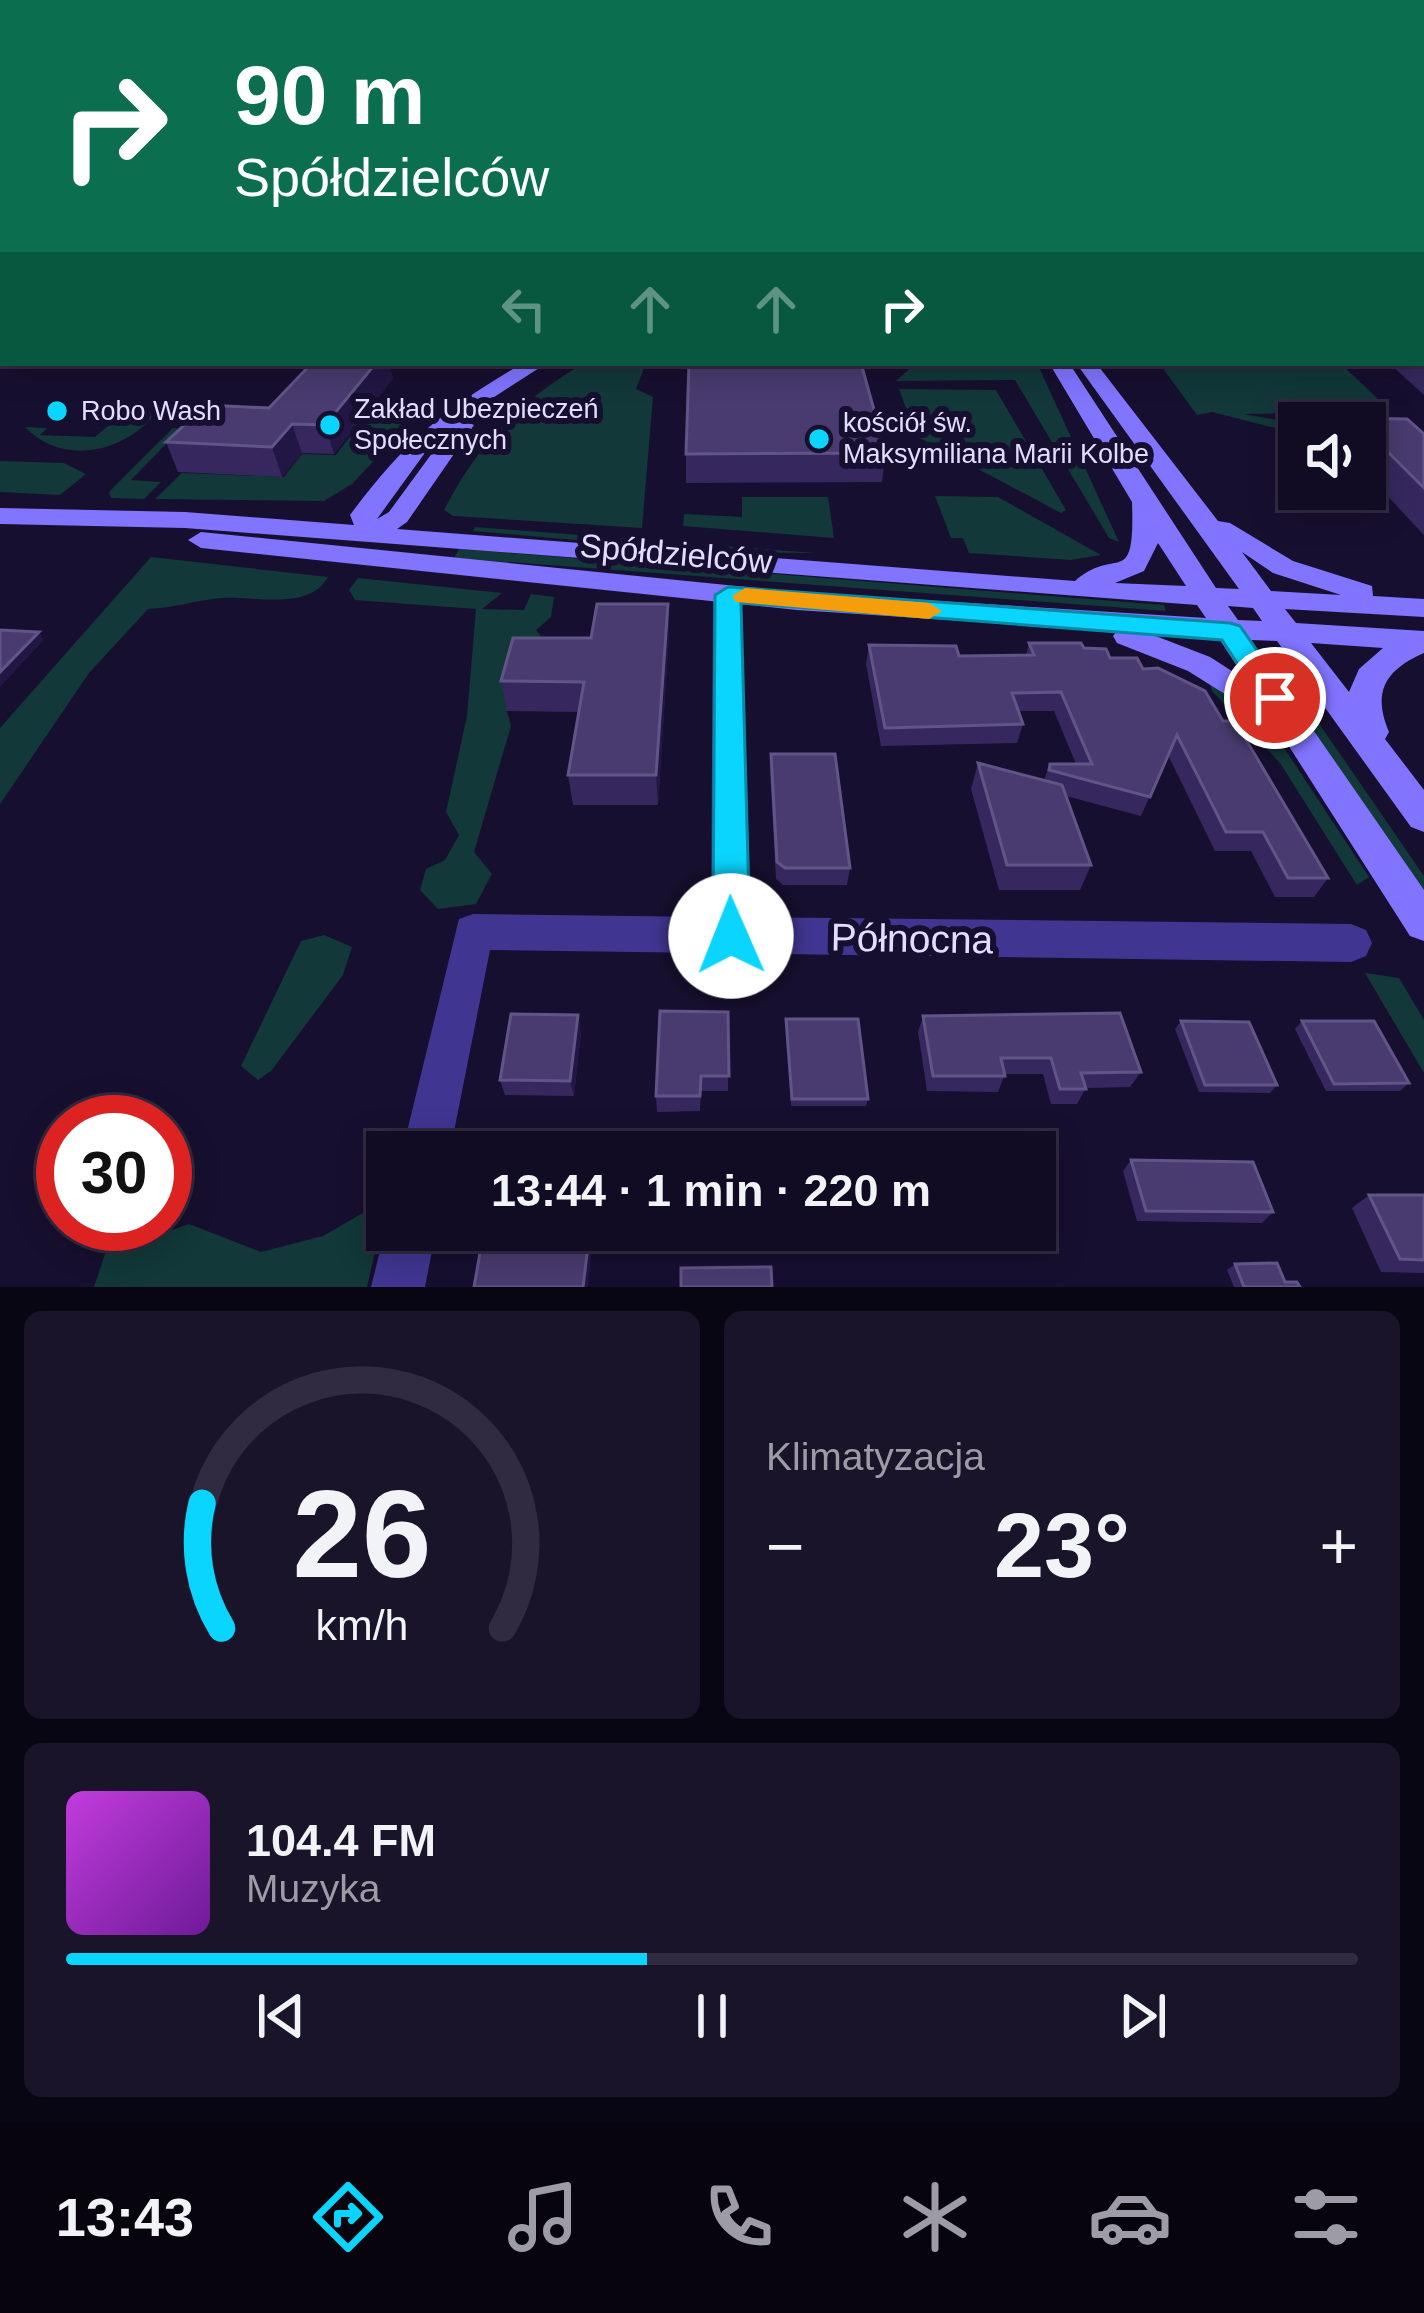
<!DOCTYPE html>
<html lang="pl">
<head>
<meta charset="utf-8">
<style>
  :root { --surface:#110b23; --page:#1a142b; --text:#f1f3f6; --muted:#9c9ba6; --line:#302b41; --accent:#09d5ff }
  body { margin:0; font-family:Helvetica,sans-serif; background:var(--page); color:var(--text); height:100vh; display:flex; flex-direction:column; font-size:45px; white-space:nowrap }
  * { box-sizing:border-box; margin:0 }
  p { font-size:39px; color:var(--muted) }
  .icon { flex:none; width:66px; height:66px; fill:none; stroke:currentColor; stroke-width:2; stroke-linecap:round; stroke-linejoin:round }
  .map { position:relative; height:1287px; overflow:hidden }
  .panel { display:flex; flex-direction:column; gap:24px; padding:24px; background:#090613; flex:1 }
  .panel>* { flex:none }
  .banner { position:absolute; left:0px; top:0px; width:1425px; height:366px; box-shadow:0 6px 30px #0003,0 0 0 3px var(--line); background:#0b6e4f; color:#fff; overflow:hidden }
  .buttons { position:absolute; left:1278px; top:402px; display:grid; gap:24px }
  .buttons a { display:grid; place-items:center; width:108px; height:108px; border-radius:0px; background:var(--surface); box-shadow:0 6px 30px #0003,0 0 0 3px var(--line); font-size:60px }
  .speed { position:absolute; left:36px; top:1095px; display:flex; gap:24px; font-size:60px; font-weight:700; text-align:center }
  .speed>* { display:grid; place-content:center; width:156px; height:156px; border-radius:50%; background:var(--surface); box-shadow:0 6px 30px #0003,0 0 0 3px var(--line); line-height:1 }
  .speed .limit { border:18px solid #d22; background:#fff; color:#111 }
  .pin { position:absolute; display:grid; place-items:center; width:102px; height:102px; color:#fff; margin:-51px; border:6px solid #fff; border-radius:50%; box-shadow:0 3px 12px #0007 }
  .me { position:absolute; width:132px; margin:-66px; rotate:359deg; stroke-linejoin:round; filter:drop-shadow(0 0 9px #0008) }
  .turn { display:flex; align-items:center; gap:42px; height:252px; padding:0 36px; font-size:54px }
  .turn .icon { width:156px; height:156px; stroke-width:2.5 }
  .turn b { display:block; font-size:84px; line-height:102px }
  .lanes { display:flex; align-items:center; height:114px; padding:0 36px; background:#0003; justify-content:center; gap:60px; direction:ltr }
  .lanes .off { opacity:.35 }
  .big { font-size:90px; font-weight:600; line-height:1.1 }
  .panel .tile { flex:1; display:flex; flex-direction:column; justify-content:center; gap:18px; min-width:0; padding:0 42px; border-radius:18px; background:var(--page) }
  .panel .dial { align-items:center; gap:0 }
  .dial svg { height:312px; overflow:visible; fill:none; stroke:var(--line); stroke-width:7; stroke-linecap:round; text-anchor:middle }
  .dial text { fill:var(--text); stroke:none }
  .song { display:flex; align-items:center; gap:36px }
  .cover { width:144px; height:144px; border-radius:18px; background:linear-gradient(135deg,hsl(290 70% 55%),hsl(280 70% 35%)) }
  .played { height:12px; border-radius:6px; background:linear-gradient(90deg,var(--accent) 45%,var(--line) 45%) }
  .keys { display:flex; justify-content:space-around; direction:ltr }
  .heat { display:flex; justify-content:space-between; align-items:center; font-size:66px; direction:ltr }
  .panel .tiles { flex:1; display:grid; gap:24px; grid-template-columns:1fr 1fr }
  .tile:last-child { grid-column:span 2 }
  .trip { position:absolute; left:366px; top:1131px; width:690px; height:120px; border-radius:0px; background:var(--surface); box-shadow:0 6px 30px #0003,0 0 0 3px var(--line); font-weight:600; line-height:120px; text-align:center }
  .tabs { display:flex; height:192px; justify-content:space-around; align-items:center; background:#07040e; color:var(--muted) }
  .tabs .icon { width:84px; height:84px }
  .tabs .active { color:var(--accent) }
  .tabs b { font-size:54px; color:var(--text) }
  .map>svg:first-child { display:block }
  .green { fill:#123839 }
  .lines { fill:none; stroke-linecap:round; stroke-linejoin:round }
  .street { fill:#403692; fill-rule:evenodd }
  .secondary { fill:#8174ff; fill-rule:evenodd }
  .wall { fill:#36285e }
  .shaded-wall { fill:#221644 }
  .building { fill:#493b6f; stroke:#615486; stroke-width:3 }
  .route { fill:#09d5ff; stroke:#068aa6; stroke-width:3 }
  .slow { fill:#f59e0b }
  .poi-dot { fill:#09d5ff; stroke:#170f2f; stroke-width:4.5 }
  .labels { text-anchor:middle; stroke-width:12; stroke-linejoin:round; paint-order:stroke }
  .far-poi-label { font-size:27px; fill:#e3ddff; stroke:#170f2f; text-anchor:start }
  .street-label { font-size:33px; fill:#e3ddff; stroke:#170f2f }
  .near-street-label { font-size:39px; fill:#e3ddff; stroke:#170f2f }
</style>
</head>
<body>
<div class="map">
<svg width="1424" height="1287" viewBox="0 0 1424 1287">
  <rect width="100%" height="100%" fill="#170f2f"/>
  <!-- green -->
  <path class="green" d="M584 363H646L636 389 653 397 642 528 453 516 444 510C477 445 521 400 584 363Z
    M916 363H1037L1119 542 1109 538 1015 380 896 381Z
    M1159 363H1340L1377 398 1381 414 1365 423H1307L1296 413 1244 414 1299 424V434L1212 412 1197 415Z
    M899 389 996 390 1066 510 1061 513 916 436Z
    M152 403 158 410C127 453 63 467 25 427L47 428 40 435 95 437 133 405Z
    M371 409 413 419 352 484 324 501 155 499 182 473 284 477 302 454 336 455Z
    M173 428 194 429 171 439 131 480 161 482 144 499 111 498 109 492Z
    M0 461 64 463 86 474 60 495 0 492Z
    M935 496 998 497 1101 555 1071 560 969 553 963 538H951Z
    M742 497H828L834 538 683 526 684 514 742 517Z
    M475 527 816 553 711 552 473 531Z
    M459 549 1164 605 1166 611 454 558Z
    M151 557 328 577C310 611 253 596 222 598 197 600 174 608 148 609L89 673 0 804V728Z
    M358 578 502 593 482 609 524 610 531 594 554 597 551 617 536 630 546 643 507 711 511 726 474 852 492 874 476 904 438 909 420 890 426 869 445 860 459 835 446 812 467 716 476 609 355 600 349 590Z
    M1277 677H1287L1424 876V894Z
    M1209 678 1269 725 1369 877 1357 885 1280 763 1212 691Z
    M324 935 352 947 343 975 271 1071 258 1080 241 1066 301 941Z
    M1365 973 1399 978 1424 1020V1073Z
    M387 1199 367 1287H94L105 1254 189 1224 261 1252 323 1236Z"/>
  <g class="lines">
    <!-- street -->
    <path class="street" d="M727 586 741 595 751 917 1351 924 1366 930 1372 943 1366 956 1351 962 490 950 450 1152H402L459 919 473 914 711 917 713 595Z
      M387 1223V1230H436L425 1287H371Z"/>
    <!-- secondary -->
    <path class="secondary" d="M1422 264H1424V274H1422Z
      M523 363H547L460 419 474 425 407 522 397 529 1075 581C1117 544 1135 592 1132 502L1049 363H1069L1216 588 1239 589 1076 363H1096L1218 521 1230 523 1293 561 1372 586 1373 596 1424 599V617L1285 609 1296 623 1424 631V653C1385 670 1372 692 1389 732L1385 739 1424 790V832L1411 827 1277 641 1251 640 1424 890V941L1410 936 1276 726 1188 671 1117 643 1113 636 1117 631 797 610 201 548 188 540 201 532 797 592 1206 618 1197 605 185 528 0 524V508L185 512 354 525 350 515C406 440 443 410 523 363ZM449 430 389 512 377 519 427 450ZM1158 543 1186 586 1115 583 1144 571ZM1242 552 1273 573 1341 595 1271 591ZM1228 606 1253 608 1262 621 1238 620ZM1148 633 1218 637 1246 680 1210 657ZM1311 643 1383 648 1359 669 1349 692Z"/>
  </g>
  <!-- wall -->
  <path class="wall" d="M0 261H3V338L0 337Z
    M1422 331 1424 333V395L1389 363H1422Z
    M393 378 334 454 302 453 282 477 178 472 166 442 269 408Z
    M1354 418 1424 434V535L1365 472V423H1351Z
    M886 453 882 482 686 483V454Z
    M668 604 669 633 658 805H573L568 775 579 712 507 711 501 681 591 638Z
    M1029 643 1084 648 1143 669 1223 721 1328 878 1314 897H1275L1251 851H1215L1168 755 1141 816 1066 796 1091 865 1080 890H999L971 789 978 763 1044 780 1050 764H1076L1054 711H1019L1023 724 1017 743 881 746 866 664 869 645 959 656 1026 655Z
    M771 754 850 868 847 885H783L776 879 770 771Z
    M728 1012V1091H701L700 1111 657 1112 656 1096Z
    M923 1016 1141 1072 1130 1087 1086 1088 1077 1104H1051L1043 1074H1005L998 1092 927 1091 918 1032Z
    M786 1019 868 1099 866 1106H791Z
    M1181 1021 1277 1085 1270 1093 1199 1092 1175 1029Z
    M1302 1021 1409 1083 1400 1091H1326L1295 1029Z
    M581 1031 574 1096 505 1095 500 1080Z
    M1131 1160 1273 1212 1262 1223 1137 1221 1123 1171Z
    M1369 1195H1424V1273L1381 1272 1352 1208Z
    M1235 1264 1285 1282 1300 1287H1234L1227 1270Z"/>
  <!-- shaded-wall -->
  <path class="shaded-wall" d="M376 363H389L393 378 334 454 325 425Z
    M292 424 302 453 282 477 272 447Z
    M668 604 669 633 658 805 656 775Z
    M39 632 44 640 0 687V672Z
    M578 1015 581 1031 574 1096 570 1081Z
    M590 1230H594L588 1287H583Z"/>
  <!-- building -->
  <path class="building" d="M0 261H3V318H0Z
    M1422 331 1424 333V361L1422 360Z
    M312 363H376L325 425 292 424 272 447 166 442 206 405 269 408Z
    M689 363H861L886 453 686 454Z
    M1354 418 1407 419 1424 434V488L1365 429V423H1359Z
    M597 604H668L656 775H568L584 682 501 681 513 638H591Z
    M0 630 39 632 0 672Z
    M1029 643H1081L1084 648 1106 649 1110 658H1137L1143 669 1158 668 1205 691 1223 721H1235L1328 878H1288L1263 832H1226L1177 735 1150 797 1049 770 1050 764H1092L1061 692 1012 693 1023 724 885 728 869 645 956 646 959 656 1034 655Z
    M771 754H835L850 868H785L777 862Z
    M978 763 1062 785 1091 865H1007Z
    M660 1011 728 1012 729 1076H701L700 1096H656Z
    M1120 1013 1141 1072 1081 1073 1086 1089H1060L1051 1058H1001L1005 1076H933L923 1016Z
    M511 1014 578 1015 570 1081 500 1080Z
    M786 1019H858L868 1099H792Z
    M1181 1021 1249 1022 1277 1085H1205Z
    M1302 1021H1374L1409 1083 1334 1084Z
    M1131 1160 1253 1162 1273 1212 1146 1211Z
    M1369 1195H1424V1260L1400 1259Z
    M484 1230H590L583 1287H474Z
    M1277 1263 1285 1282H1297L1300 1287H1244L1235 1264Z
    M771 1267 772 1287H681V1268Z"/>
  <!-- sky -->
  <linearGradient id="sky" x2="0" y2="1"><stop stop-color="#0d081a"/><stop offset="0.43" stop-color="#363758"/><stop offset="1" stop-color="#363758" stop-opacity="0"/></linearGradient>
  <rect width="1424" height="317" fill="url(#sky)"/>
  <!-- route -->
  <path class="route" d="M728 587 1230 623 1240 626 1290 698 1285 706H1265L1222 640 741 603 750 936 744 948 731 953 718 948 713 936 715 595Z"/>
  <!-- slow -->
  <path class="slow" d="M745 588 929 603 942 611 929 619 736 602 732 596Z"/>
  <!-- markers -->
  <g class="poi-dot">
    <circle cx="57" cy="411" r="12"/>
    <circle cx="330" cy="425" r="12"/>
    <circle cx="819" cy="439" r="12"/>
  </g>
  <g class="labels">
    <!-- far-poi labels -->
    <g class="far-poi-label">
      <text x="354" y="418">Zakład Ubezpieczeń<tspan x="354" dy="31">Społecznych</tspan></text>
      <text x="81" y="420">Robo Wash</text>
      <text x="843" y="432">kościół św.<tspan x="843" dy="31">Maksymiliana Marii Kolbe</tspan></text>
    </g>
    <!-- street labels -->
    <g class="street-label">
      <text transform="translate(676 553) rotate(5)" y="12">Spółdzielców</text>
    </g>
    <!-- near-street labels -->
    <g class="near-street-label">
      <text transform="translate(912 938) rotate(1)" y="14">Północna</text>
    </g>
  </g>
</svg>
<div class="buttons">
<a><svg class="icon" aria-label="sound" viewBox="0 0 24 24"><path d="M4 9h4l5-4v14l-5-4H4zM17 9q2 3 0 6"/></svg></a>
</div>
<div class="speed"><div class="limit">30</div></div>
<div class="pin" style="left:1275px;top:698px;background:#d93025"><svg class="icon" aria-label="arrive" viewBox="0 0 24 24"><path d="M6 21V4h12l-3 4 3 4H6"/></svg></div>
<svg class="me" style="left:731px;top:936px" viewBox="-20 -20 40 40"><circle r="19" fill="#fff"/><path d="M0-13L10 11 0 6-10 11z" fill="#09d5ff"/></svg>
<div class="trip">13:44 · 1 min · 220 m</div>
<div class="banner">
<div class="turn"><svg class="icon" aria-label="right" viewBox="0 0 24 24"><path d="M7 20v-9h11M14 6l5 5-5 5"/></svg><div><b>90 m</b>Spółdzielców</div></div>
<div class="lanes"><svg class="icon off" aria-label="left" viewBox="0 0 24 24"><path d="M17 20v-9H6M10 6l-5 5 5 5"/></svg><svg class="icon off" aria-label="ahead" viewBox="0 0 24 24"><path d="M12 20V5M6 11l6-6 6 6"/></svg><svg class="icon off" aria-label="ahead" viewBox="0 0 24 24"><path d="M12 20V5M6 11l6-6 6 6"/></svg><svg class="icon" aria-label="right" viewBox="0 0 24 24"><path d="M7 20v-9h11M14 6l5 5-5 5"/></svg></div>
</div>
</div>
<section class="panel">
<div class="tiles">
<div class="tile dial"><svg viewBox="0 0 100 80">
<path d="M14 69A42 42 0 1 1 86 69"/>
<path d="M14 69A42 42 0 0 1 9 37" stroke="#09d5ff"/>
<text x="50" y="56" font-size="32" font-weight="700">26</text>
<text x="50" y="72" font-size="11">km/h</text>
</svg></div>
<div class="tile"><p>Klimatyzacja</p>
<div class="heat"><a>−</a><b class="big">23°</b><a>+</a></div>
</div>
<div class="tile">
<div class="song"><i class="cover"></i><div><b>104.4 FM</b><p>Muzyka</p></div></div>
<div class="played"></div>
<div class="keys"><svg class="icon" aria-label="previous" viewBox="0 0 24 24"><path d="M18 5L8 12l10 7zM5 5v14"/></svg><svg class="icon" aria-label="pause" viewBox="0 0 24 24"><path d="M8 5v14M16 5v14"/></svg><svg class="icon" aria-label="next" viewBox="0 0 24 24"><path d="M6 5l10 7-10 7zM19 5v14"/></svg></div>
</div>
</div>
</section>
<nav class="tabs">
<b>13:43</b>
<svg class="icon active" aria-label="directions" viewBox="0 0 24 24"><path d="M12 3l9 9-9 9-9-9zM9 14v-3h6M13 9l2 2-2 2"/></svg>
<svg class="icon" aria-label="music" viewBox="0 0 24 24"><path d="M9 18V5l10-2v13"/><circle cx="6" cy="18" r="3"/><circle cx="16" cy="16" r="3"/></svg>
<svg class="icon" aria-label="phone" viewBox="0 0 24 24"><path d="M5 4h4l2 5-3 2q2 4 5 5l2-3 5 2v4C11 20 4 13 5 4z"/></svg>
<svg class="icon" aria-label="climate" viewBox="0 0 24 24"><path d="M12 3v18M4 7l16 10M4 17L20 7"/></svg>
<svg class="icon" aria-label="car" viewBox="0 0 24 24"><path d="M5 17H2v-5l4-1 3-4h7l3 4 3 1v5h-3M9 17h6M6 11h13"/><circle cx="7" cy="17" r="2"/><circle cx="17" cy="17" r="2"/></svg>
<svg class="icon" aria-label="filters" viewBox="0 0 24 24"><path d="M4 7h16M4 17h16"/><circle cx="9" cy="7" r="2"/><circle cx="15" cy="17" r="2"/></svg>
</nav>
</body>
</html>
